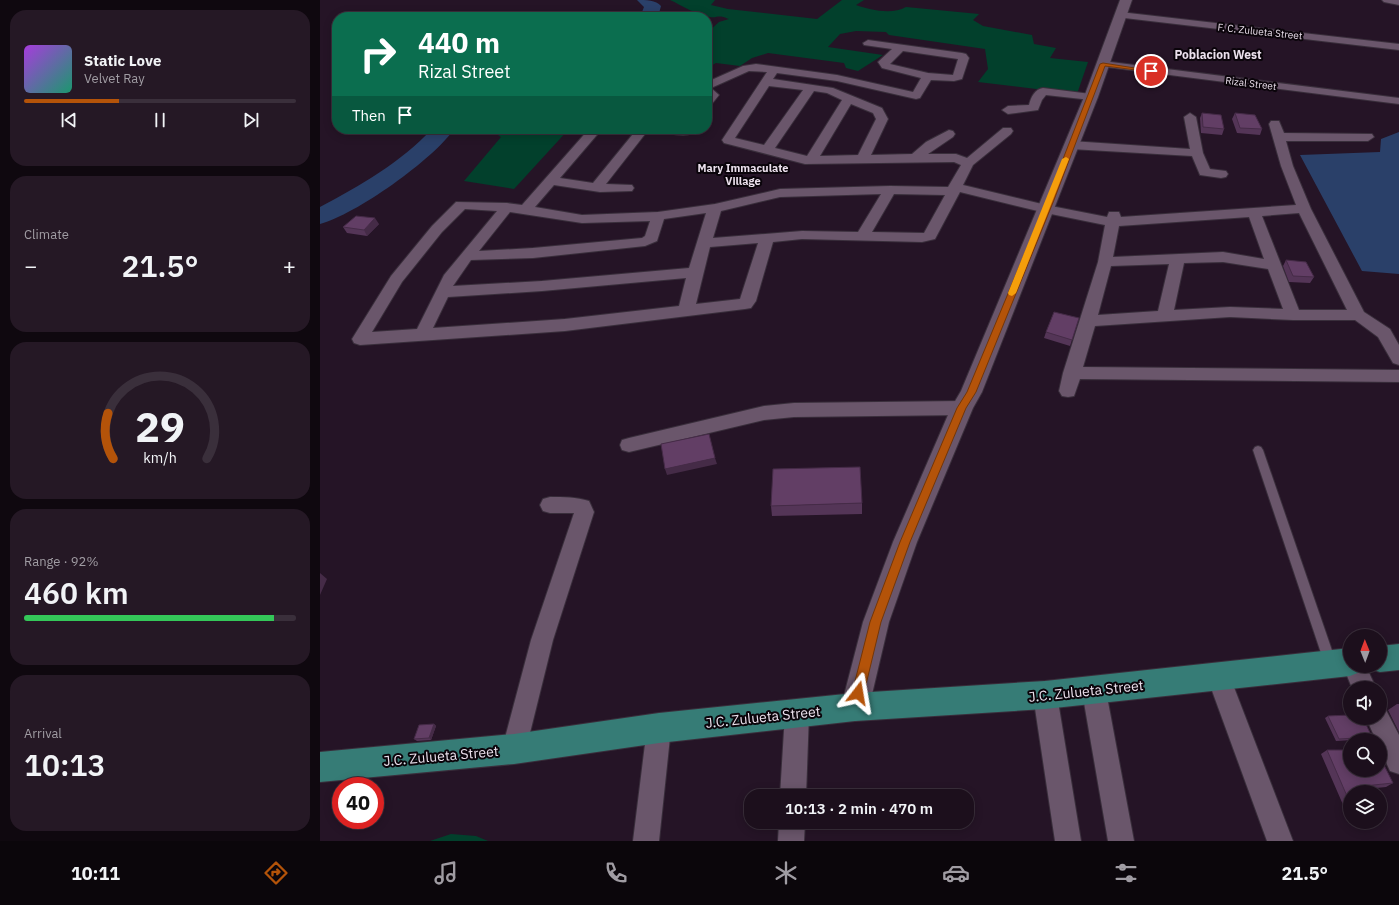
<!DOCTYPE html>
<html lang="en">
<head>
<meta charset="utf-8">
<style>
  :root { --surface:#1c0f1c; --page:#251825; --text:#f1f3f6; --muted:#a09ca3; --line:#3a2f3b; --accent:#b45309 }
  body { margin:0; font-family:"IBM Plex Sans",sans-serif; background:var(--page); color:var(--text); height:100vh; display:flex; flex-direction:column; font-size:15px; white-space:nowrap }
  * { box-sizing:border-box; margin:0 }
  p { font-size:13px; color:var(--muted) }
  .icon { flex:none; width:22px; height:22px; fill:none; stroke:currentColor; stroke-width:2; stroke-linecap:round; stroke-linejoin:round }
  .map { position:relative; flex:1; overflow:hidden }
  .side { display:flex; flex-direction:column; gap:10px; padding:10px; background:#0f080f; width:320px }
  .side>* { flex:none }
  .top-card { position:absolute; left:12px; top:12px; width:380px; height:122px; border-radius:16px; box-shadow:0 2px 10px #0003,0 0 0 1px var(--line); background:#0b6e4f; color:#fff; overflow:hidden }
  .needle { width:26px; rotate:359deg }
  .tools { position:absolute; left:1023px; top:629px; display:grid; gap:8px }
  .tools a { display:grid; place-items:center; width:44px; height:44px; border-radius:50%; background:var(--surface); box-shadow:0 2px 10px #0003,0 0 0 1px var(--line); font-size:20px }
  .speed { position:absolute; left:12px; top:777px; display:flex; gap:8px; font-size:20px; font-weight:700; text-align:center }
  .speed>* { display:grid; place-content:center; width:52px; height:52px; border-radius:50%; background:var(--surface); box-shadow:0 2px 10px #0003,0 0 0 1px var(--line); line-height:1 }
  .speed .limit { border:6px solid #d22; background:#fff; color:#111 }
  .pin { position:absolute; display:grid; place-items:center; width:34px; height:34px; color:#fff; margin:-17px; border:2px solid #fff; border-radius:50%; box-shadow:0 1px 4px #0007 }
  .me { position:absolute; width:44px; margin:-22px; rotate:14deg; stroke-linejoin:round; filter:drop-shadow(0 0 3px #0008) }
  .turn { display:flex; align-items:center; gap:14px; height:84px; padding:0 20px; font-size:18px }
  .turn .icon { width:52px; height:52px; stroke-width:2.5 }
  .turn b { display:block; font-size:28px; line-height:34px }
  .then { display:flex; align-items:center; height:38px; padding:0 20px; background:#0003; gap:8px; font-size:15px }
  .big { font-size:30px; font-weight:600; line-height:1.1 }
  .side .card { flex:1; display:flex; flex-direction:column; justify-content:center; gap:6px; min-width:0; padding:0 14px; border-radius:16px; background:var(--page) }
  .side .dial { align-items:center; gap:0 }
  .dial svg { height:104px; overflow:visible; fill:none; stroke:var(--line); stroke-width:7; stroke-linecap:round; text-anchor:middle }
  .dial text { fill:var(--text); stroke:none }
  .song { display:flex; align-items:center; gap:12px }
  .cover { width:48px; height:48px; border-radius:6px; background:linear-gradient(135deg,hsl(280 70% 55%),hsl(160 70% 35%)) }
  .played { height:4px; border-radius:2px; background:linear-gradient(90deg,var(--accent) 35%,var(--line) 35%) }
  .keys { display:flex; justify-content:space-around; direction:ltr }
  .heat { display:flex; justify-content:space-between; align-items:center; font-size:22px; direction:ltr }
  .charge { height:6px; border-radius:3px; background:linear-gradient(90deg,#34c759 92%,var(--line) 0) }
  .trip { position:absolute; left:424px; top:789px; width:230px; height:40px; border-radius:16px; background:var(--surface); box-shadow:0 2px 10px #0003,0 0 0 1px var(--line); font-weight:600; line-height:40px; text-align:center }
  .menu { display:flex; height:64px; justify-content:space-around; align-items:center; background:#0b060b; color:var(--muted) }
  .menu .icon { width:28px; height:28px }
  .menu .active { color:var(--accent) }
  .menu b { font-size:18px; color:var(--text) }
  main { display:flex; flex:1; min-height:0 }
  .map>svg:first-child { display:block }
  .green { fill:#02402c }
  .water { fill:#2a4069 }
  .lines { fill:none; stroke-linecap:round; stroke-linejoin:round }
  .river { fill:#2a4069; fill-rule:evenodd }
  .lane-casing { stroke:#392e3b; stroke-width:2 }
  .street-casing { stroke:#392e3b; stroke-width:2 }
  .secondary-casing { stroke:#392e3b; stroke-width:2 }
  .primary-casing { stroke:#392e3b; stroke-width:2 }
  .lane { fill:#6a566b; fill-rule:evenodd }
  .street { fill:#6a566b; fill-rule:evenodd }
  .secondary { fill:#6a566b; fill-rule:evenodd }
  .primary { fill:#367c76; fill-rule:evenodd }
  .wall { fill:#543557 }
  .shaded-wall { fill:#452b47 }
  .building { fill:#623e65; stroke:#452b47 }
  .route { fill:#b45309; stroke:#753606 }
  .slow { fill:#f59e0b }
  .labels { text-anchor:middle; stroke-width:4; stroke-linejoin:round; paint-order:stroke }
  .far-street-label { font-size:10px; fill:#ebe0ec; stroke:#0a040a }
  .far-neighbourhood-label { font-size:11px; font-weight:bold; fill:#ebe0ec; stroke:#0a040a }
  .far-quarter-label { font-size:12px; font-weight:bold; fill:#ebe0ec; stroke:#0a040a }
  .near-street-label { font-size:14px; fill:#ebe0ec; stroke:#0a040a }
</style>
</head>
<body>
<main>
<section class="side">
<div class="card">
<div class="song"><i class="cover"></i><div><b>Static Love</b><p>Velvet Ray</p></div></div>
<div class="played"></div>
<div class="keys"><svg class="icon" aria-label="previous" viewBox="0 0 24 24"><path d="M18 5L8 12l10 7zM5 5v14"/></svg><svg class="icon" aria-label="pause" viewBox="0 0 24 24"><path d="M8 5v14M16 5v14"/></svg><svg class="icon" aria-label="next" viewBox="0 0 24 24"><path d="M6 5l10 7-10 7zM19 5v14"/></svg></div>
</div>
<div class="card"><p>Climate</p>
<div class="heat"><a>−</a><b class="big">21.5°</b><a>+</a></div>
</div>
<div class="card dial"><svg viewBox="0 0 100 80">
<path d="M14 69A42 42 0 1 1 86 69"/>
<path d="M14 69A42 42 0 0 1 10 34" stroke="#b45309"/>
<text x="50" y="56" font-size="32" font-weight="700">29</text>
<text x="50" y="72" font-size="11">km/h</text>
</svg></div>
<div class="card"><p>Range · 92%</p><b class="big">460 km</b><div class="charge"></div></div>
<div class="card"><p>Arrival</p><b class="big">10:13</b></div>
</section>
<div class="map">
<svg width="1079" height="841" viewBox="0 0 1079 841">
  <rect width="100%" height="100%" fill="#251426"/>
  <!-- green -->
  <path class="green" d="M350 0H395L391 5 408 9 497 19 522 0H544L536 5C550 10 572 15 586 7L659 14 653 20 663 26 712 35 714 44 736 48 730 58 768 62 757 94 658 82 668 69 665 49 569 35 566 32 536 31 520 34 508 47 563 55 538 71 526 68 524 63 448 53 432 58 420 66 396 63 387 68V33L399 22 409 19C397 14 399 18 390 17 376 15 363 6 350 0Z
    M168 129H249L194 189 144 181 181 137Z
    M131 834 156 836 168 841H110Z"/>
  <!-- water -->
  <path class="water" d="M1079 132V274L1042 271 980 155 1060 152 1061 139Z"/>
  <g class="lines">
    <!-- river -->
    <path class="river" d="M317 0C326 0 336 0 341 6L338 17H320L324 7Z
      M112 129H134C114 159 35 215 0 224V207C40 186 81 162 112 129Z"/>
    <!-- lane casing -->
    <g class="lane-casing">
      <path id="lane" d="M938 446 941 447 943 450 1016 662 1014 666 1010 668 1006 666 1004 662 933 450 935 447Z"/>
    </g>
    <!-- street casing -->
    <g class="street-casing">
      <path id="street" d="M800 12 1079 44V50L796 17 795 15 796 13Z
        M548 40 642 53 646 54 649 58 642 79 634 81 611 80 600 98 596 99 517 81 457 73 453 79 513 88 562 108 568 119 551 155 592 154 606 142 629 130 633 131 635 134 633 137 608 154H636L647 158 683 128H691L693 131 691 134 653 165 643 185 726 205 787 217 789 212H799L801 217 976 205 961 166 949 124 951 121H959L964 133 1052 134 1054 137 1048 141H966L973 166 991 209 1044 312 1070 329 1079 345V365L1073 363 1058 337 1035 320H973L910 317 775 326 763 367 1079 370V382L760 379 754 396 748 397 742 396 739 391 743 373 778 262 785 225 726 213 640 192 615 239 602 242 482 239 453 242 436 301 431 308 425 309 245 331 40 345 34 343 32 339 71 276 112 226 136 202 187 203 202 205 269 129H282L240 178 273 183 317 129H329L286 184 312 185 314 188 312 191 280 192 234 185 215 207 262 215 338 212 395 204 460 189 570 186 628 187 641 165 634 162 485 164 404 143 402 140 447 72 429 71 391 88 399 95 391 105 387 107V82L423 66 436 64 517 75 593 92 601 78 562 68 558 62 572 49 544 45 543 43ZM583 51 638 59 633 75 608 73 570 64ZM449 86 483 90 444 145 415 138ZM494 91 507 93 522 100 487 156 455 148ZM531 104 553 113 556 119 538 155 500 156ZM561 194 538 232 482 231 393 238 401 211 460 197ZM574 194 625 195 604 233 552 232ZM145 209 177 211 124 275 97 329 52 332 82 282 122 232ZM190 212 262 223 330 221 325 236 322 238 213 248 159 251ZM386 213 369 268 222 281 133 286 151 260 213 258 325 246 337 241 344 219ZM979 213 1027 310H979L942 216ZM929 217 944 259 903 252 793 257 799 226ZM438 243 420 299 376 304 390 247ZM903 262 948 269 963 309 910 307 854 310 864 263ZM849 264 838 311 778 315 791 266ZM366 278 359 306 245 319 113 328 128 297 222 291Z
        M783 61 1079 98V104L779 66 778 64 779 62Z
        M723 88 771 94 777 97 771 100 726 95 722 100 718 110 688 114 682 110 688 106 709 105C711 97 715 89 723 88Z
        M870 113 876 117 883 153 890 169 906 171 908 174 906 177 901 178 880 175 872 156 751 149 745 145 751 141 870 149 864 117Z
        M342 129H377C369 139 354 134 344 132Z
        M642 401 648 403 651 408 648 413 642 415 474 417 444 420 309 452 302 450 300 445 302 440 309 438 444 406 474 403Z
        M230 497C244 497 256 497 269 501L274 512 233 640 206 749 203 758 194 761 185 758 182 749 211 640 254 513H230L223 511 220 505 223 499Z
        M1030 656V666H1046L1056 688H1032L1023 666 1026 658Z
        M899 666 907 669 973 841H947L887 677 891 669Z
        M774 679 782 683 786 691 814 841H788L762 691 766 683Z
        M725 683 733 687 737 695 761 841H735L713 695 717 687Z
        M477 702 485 706 489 714 486 796H460L465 714 469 706Z
        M1060 707 1066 710 1079 735V774L1070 771 1060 749V740H1056L1046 718H1060Z
        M339 716 348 719 351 728 339 841H313L327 728 330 719Z
        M459 822H485L484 841H458Z"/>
    </g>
    <!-- secondary casing -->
    <g class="secondary-casing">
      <path id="secondary" d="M800 0H812L778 97 662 392 653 408 597 542 569 622 549 707 545 717 535 721 525 717 521 707 543 622 573 542 631 408 641 391 764 97Z
        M1062 0H1079V5L1064 2Z"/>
    </g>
    <!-- primary casing -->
    <g class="primary-casing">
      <path id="primary" d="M1079 644V670L1060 672 1050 669 1049 666H1060V646Z
        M1030 648V666H1042L1040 672 1030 676 725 709 535 721 339 743 194 764 0 782V752L194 734 339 713 535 693 725 681Z"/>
    </g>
    <!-- lane -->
    <use href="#lane" class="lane"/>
    <!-- street -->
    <use href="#street" class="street"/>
    <!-- secondary -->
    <use href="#secondary" class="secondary"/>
    <!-- primary -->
    <use href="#primary" class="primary"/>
  </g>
  <!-- wall -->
  <path class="wall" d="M882 113 904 129 902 135 881 133 880 118Z
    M915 113 942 129 940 135 917 133 912 119Z
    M59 224 47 236 27 233 23 227Z
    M966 260 994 277 990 283 969 282 963 266Z
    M759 318 750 346 724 338 726 332Z
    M542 503V514L452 516 451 506Z
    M1077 704H1079V732L1068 710Z
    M1008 716 1052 737 1049 739 1016 741 1005 718Z
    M114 724 116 726 111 740 97 741 94 739Z
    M1007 750 1030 770 1073 783 1066 787 1046 789 1030 792V807H1024L1001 754Z"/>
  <!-- shaded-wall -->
  <path class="shaded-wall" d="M55 218 59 224 47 236 44 230Z
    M395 458 397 464 347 475 345 469Z
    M0 573 7 579 0 595Z
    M114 724 116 726 111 740 109 738Z"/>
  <!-- building -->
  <path class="building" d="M882 113 901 115 904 129 883 127Z
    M915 113 935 115 942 129 920 128Z
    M36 216 55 218 44 230 23 227Z
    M966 260 986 262 994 277 973 276Z
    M734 312 759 318 752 340 726 332Z
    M389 434 395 458 345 469 341 444Z
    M540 467 542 503 451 506 453 469Z
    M1030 715V718H1043L1052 737 1019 739 1008 716Z
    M114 724 109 738 94 739 99 725Z
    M1007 750H1027L1030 755V770H1060V761H1062L1073 783 1044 786 1047 792H1030V803Z"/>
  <!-- route -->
  <path class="route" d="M783 63 834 71 831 72 785 66 734 200 656 392 646 408 590 542 561 622 544 693 543 697 538 699 534 697 532 693 550 622 580 542 637 408 647 392 727 200 780 64Z"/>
  <!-- slow -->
  <path class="slow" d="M746 157 749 159 696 293 692 296 689 295 688 293 742 159Z"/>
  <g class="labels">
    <!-- far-street labels -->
    <g class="far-street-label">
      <text transform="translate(940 31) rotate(6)" y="4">F. C. Zulueta Street</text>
      <text transform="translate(931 83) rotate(7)" y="4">Rizal Street</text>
    </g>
    <!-- far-neighbourhood labels -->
    <g class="far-neighbourhood-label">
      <text x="423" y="172">Mary Immaculate<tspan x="423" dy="13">Village</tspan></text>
    </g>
    <!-- far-quarter labels -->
    <g class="far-quarter-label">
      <text x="898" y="59">Poblacion West</text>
    </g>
    <!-- near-street labels -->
    <g class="near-street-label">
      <text transform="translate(766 691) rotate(-6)" y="5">J.C. Zulueta Street</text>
      <text transform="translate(443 717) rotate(-6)" y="5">J.C. Zulueta Street</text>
      <text transform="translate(121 756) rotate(-5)" y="5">J.C. Zulueta Street</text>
    </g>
  </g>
</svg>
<div class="tools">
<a><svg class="needle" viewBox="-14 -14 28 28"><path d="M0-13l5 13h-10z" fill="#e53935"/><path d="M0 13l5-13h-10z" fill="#a09ca3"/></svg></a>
<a><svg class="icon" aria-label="sound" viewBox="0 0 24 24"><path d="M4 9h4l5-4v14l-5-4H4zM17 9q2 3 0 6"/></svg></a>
<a><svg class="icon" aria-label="search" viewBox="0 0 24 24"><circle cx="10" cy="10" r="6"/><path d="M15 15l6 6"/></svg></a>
<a><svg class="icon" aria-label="layers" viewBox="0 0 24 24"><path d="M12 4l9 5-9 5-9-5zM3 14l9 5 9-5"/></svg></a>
</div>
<div class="speed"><div class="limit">40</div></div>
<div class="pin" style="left:831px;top:71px;background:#d93025"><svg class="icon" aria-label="arrive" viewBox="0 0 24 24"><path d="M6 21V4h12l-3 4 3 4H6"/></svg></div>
<svg class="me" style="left:538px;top:693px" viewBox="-20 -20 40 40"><path d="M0-17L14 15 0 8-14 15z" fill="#b45309" stroke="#fff" stroke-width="4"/></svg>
<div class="trip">10:13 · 2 min · 470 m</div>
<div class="top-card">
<div class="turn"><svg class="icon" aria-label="right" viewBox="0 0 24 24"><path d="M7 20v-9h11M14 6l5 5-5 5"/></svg><div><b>440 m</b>Rizal Street</div></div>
<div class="then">Then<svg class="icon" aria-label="arrive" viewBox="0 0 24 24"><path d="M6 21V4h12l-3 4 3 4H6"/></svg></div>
</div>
</div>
</main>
<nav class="menu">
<b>10:11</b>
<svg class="icon active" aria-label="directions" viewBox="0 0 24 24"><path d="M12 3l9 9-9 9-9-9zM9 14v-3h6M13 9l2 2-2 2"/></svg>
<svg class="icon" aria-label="music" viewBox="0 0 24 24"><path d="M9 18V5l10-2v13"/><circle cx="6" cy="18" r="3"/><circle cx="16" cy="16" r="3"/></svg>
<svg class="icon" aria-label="phone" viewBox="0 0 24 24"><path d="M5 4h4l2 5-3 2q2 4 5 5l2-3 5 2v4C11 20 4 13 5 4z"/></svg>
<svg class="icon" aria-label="climate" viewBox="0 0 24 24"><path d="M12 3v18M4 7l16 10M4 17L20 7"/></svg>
<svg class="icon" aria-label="car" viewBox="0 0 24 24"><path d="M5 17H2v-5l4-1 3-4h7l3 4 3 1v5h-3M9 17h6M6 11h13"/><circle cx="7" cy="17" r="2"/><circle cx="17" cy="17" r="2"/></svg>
<svg class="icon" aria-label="filters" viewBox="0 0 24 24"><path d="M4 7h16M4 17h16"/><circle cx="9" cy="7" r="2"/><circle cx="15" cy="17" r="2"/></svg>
<b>21.5°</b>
</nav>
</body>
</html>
